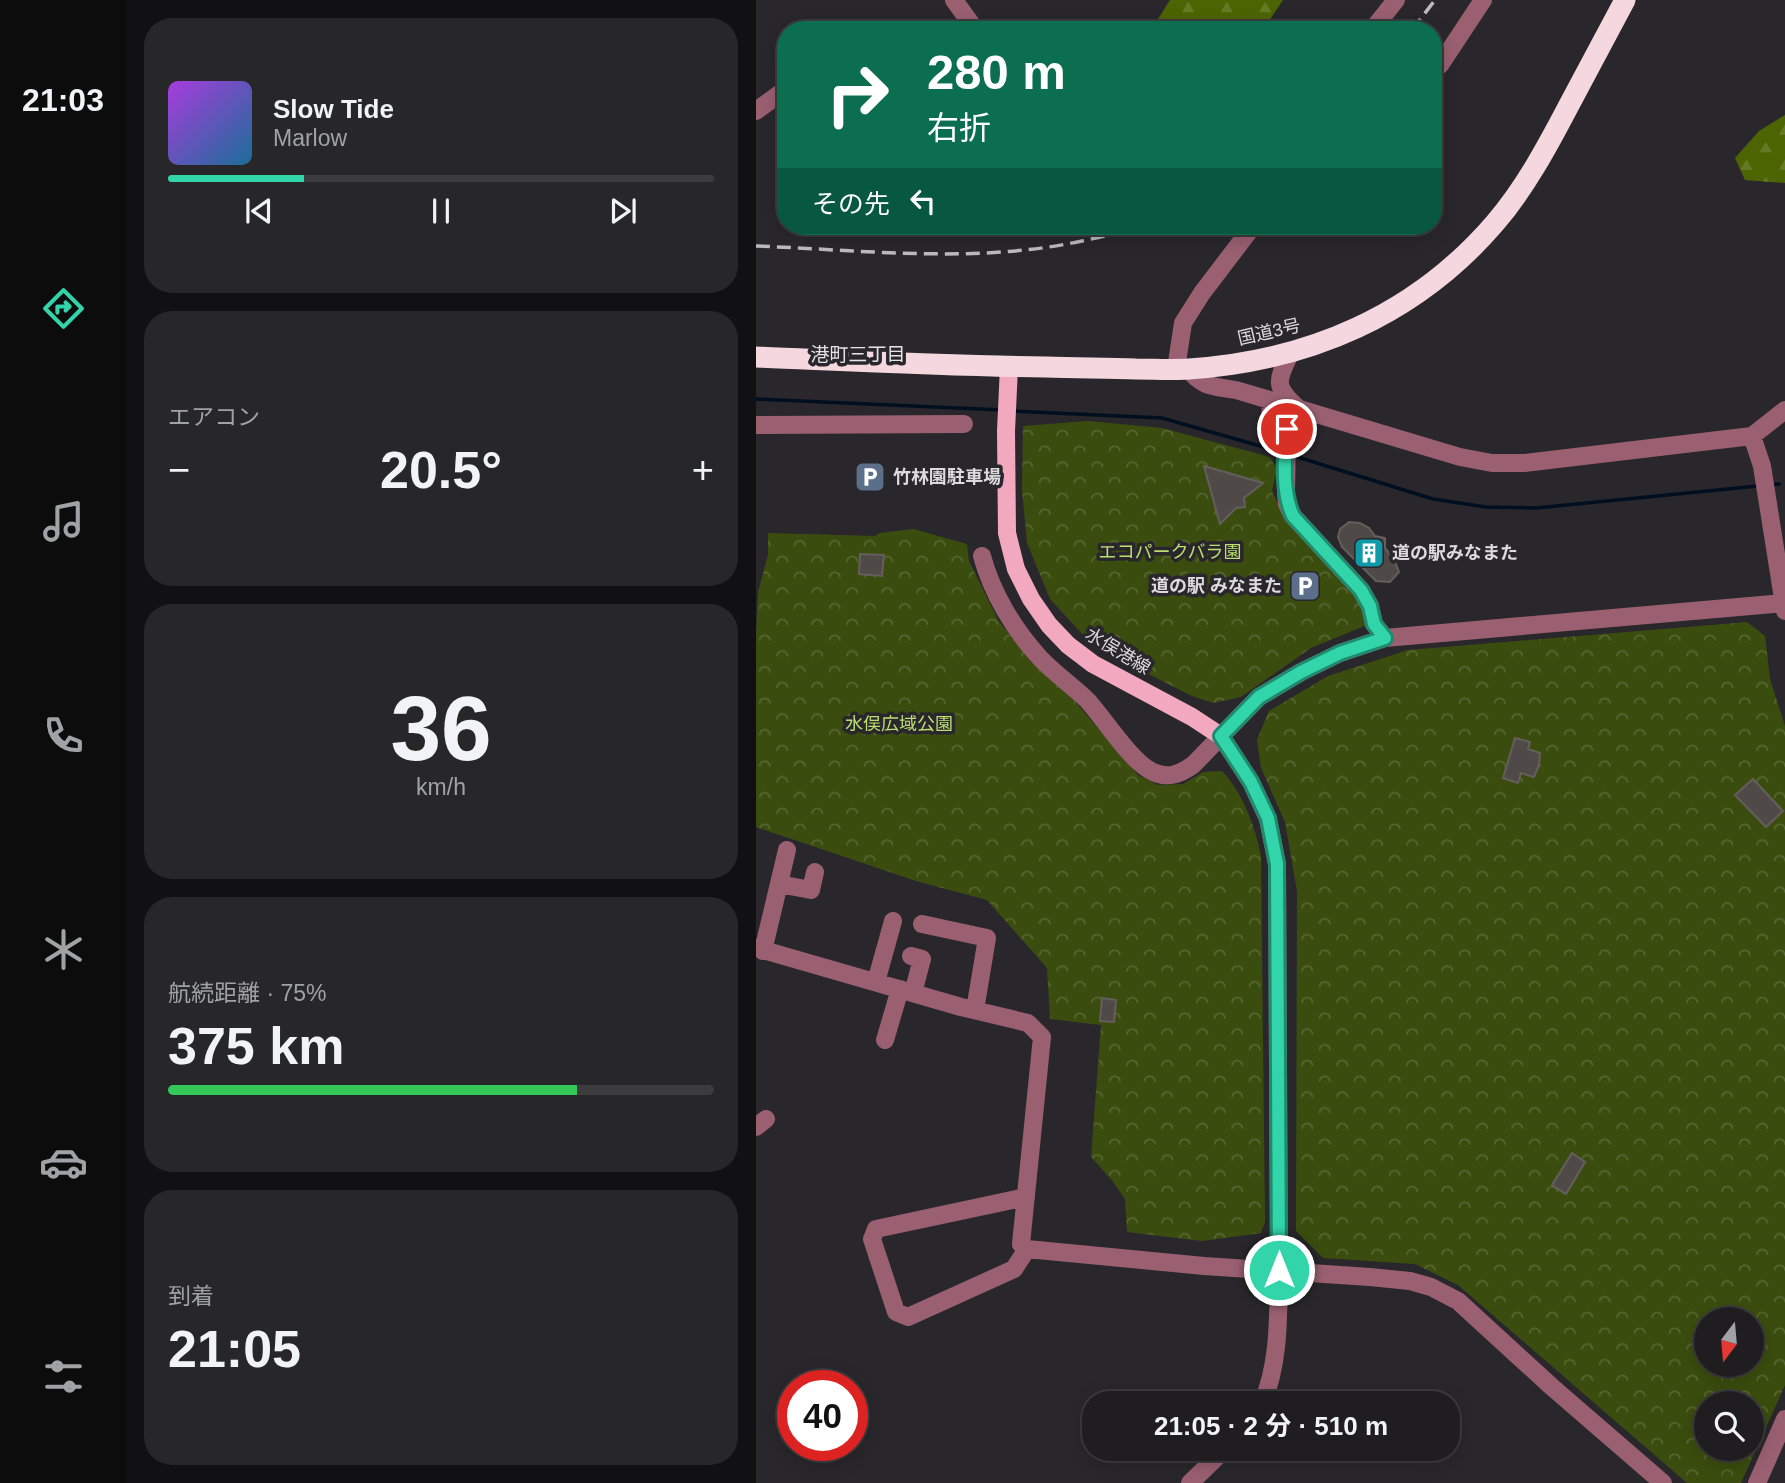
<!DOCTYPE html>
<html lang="ja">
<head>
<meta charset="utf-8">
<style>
  :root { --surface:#1f1d20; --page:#272629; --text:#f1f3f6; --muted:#a1a2a5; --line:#3c3b3e; --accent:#32d4a9 }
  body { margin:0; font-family:Arial,"Noto Sans JP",sans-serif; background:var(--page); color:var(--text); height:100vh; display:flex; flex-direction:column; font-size:26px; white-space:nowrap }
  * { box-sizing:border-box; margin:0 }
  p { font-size:23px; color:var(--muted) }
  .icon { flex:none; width:38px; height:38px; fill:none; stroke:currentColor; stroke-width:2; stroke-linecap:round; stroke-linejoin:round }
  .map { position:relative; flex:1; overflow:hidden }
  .details { display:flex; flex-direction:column; gap:18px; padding:18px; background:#111012; width:630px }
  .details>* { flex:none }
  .hud { position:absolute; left:21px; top:21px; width:665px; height:214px; border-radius:28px; box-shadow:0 4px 18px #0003,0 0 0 2px var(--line); background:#0b6e4f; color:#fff; overflow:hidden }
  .needle { width:46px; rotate:196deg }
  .buttons { position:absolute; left:938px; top:1307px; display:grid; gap:14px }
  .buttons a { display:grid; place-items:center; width:70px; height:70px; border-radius:50%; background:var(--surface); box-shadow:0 4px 18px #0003,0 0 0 2px var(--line); font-size:35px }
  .speed { position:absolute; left:21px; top:1370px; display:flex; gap:14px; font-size:35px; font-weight:700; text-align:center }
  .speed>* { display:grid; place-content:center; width:91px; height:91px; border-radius:50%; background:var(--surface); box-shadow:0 4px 18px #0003,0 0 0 2px var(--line); line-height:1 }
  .speed .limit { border:10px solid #d22; background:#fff; color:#111 }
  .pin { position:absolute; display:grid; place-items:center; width:60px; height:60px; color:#fff; margin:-30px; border:4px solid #fff; border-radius:50%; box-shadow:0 2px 7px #0007 }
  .me { position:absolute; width:77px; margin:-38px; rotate:0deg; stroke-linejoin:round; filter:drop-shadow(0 0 5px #0008) }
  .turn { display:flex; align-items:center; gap:24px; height:147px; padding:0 35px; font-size:32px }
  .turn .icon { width:91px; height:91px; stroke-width:2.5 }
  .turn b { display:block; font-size:49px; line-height:60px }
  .then { display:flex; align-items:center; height:66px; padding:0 35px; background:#0003; gap:14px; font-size:26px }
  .big { font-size:52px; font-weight:700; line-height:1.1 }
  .details .widget { flex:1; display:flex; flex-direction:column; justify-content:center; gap:10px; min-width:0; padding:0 24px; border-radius:28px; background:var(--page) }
  .details .dial { align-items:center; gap:0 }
  .dial b { font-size:91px; line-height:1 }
  .song { display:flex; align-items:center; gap:21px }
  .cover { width:84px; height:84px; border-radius:10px; background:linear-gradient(135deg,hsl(280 70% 55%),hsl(200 70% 35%)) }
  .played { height:7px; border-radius:4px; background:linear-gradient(90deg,var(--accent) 25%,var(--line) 25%) }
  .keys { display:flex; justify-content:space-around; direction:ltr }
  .heat { display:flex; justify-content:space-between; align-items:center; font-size:38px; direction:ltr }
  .charge { height:10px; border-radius:5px; background:linear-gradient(90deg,#34c759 75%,var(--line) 0) }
  .trip { position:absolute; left:326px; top:1391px; width:378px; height:70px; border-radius:28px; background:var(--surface); box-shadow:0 4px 18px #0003,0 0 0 2px var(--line); font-weight:700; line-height:70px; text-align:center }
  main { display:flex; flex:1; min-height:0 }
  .tab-bar { display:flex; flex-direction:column; width:126px; justify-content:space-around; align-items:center; background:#0c0c0d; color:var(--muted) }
  .tab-bar .icon { width:49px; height:49px }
  .tab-bar .active { color:var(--accent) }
  .tab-bar b { font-size:32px; color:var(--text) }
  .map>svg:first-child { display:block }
  .forest { fill:url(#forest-firs) }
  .park { fill:url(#park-crowns); fill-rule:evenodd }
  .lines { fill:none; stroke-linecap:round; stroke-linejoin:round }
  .stream { stroke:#000f20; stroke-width:3.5 }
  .building { fill:#4f4a47; stroke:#645f5c; stroke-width:2 }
  .minor { stroke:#9a6072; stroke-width:18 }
  .major { stroke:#f2a9bf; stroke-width:18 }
  .highway { stroke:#f5d7df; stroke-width:21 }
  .rail { stroke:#bdbbbe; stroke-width:3.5; stroke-dasharray:14 7; stroke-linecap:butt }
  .route-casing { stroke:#208a6e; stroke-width:18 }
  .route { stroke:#32d4a9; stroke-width:12 }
  .labels { text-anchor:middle; stroke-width:7; stroke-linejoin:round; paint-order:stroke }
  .street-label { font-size:18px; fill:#dcdadd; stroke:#29272b }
  .poi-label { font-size:18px; font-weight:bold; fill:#dcdadd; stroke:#29272b; text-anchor:start }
  .park-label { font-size:18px; fill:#bbdf6f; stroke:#29272b }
  .neighbourhood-label { font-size:19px; fill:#e4e1e7; stroke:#29272b }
</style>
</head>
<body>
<main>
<nav class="tab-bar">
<b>21:03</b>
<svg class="icon active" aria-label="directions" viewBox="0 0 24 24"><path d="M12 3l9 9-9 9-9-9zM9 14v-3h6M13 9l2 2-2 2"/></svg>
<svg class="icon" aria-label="music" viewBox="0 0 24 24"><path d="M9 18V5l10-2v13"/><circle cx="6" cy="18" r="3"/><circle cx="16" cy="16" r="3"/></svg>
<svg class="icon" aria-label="phone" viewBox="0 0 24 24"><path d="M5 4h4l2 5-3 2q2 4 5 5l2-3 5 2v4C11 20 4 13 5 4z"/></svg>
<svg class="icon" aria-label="climate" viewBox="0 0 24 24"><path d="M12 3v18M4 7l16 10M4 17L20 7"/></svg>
<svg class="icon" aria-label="car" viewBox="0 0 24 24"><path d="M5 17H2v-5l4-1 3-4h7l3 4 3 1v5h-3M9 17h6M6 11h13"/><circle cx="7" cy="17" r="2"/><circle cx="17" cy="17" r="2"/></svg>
<svg class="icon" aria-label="filters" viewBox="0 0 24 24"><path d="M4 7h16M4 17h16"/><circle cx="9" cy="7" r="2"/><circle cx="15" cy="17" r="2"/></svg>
</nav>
<section class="details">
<div class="widget">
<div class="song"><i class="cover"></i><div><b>Slow Tide</b><p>Marlow</p></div></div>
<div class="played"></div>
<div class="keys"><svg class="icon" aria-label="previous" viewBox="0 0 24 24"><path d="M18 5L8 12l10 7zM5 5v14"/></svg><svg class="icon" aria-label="pause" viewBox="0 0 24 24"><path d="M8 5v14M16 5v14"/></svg><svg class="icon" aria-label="next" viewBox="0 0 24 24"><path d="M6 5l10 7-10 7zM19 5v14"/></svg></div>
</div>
<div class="widget"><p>エアコン</p>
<div class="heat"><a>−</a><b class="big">20.5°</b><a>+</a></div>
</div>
<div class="widget dial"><b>36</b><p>km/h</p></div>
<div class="widget"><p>航続距離 · 75%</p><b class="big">375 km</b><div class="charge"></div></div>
<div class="widget"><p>到着</p><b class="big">21:05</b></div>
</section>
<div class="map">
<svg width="1029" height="1483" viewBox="0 0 1029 1483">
  <defs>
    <pattern id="forest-firs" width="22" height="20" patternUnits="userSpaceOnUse" patternTransform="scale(1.75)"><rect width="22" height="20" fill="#4d6402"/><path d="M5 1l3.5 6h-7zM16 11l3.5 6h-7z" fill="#667a26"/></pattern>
    <pattern id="park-crowns" width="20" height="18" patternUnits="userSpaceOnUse" patternTransform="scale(1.75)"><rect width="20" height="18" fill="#3b4d0e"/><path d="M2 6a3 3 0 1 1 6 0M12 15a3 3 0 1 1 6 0" fill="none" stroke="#576631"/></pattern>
  </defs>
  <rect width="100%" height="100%" fill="#29272b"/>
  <!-- forest -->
  <path class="forest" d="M414 0H527L507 30H395Z
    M1029 115V183L989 180 979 158 1003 131Z"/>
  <!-- park -->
  <path class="park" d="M332 421 406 428 514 457 521 469 516 491 529 519 603 597 613 624 555 648 485 697 457 703 436 696 367 661 329 637 294 599 271 543 266 490 267 426Z
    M157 529 211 544 213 561 242 620 275 662 310 691 382 775 402 785 427 784 447 772 466 771C488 795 498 824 505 855L509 1222 505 1233 446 1241 371 1232 369 1199 355 1179 335 1157 345 1025 294 1019 291 968 231 900 160 881 0 827V633L2 592 12 555V533L119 536 124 533Z
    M991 622 1009 636 1014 679 1029 726V1385L985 1483H931L702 1285 659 1264 567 1258 540 1231 541 891 529 822 505 768 501 740 513 711 572 676 652 650ZM950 1320H996V1365H950ZM950 1404H996V1449H950Z"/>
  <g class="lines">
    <!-- stream -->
    <path class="stream" d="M0 399 246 410
      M257 411 406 418 525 452
      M535 455 677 499 730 507 780 508 1002 486
      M1013 485 1023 484"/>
  </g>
  <!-- building -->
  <path class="building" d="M448 466 507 483 488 498 489 507 480 508 464 524Z
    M593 522 604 523 613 528 619 536 629 538V548L638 559 643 572 634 582 620 581 586 547 582 537 584 529Z
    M104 554 128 555 126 576 103 574Z
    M759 738 774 742 772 749 784 753 783 765 778 777 765 773 762 783 747 778Z
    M997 779 1027 811 1010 827 979 795Z
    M346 998 360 1000 358 1022 344 1021Z
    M816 1153 829 1162 810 1194 796 1185Z"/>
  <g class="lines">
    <!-- minor -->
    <path class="minor" d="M198 0 216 25 217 30
      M616 30 640 0
      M677 71 684 65 727 0
      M0 111 30 89
      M535 352C521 380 517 386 542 408
      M420 369 427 323 446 293 497 226
      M432 369C447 388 458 386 480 390L704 457 736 463H768L996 436 1029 410
      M515 401 514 425 531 429 530 493 531 504 537 516 605 590 614 606 618 624 629 638
      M0 425 208 424
      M996 436 1006 466 1029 611
      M226 556C236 593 258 630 284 658 299 674 317 686 332 701 349 720 376 763 397 772 412 779 424 774 437 765L503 697 545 672 584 653 629 638 1028 603
      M465 736 495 782 512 819 521 864 523 1270C522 1315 524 1362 506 1404
      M23 884 55 890 59 872
      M166 924 231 938 219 1010
      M0 948 205 1007 272 1023 286 1037 265 1244 271 1249 448 1266 614 1277 654 1281 675 1287 702 1301 796 1387 907 1483
      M7 951 31 850
      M155 956 166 959 157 993
      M120 982 137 921
      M129 1040 144 989
      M0 1127 10 1119
      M270 1197 120 1229 116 1239 140 1312 152 1317 258 1269 271 1249
      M434 1483 469 1449
      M1001 1483 1029 1419"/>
    <!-- major -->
    <path class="major" d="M253 367 250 431 251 533 260 569 275 599 293 625 312 645 337 664 436 717 465 736"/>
    <!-- highway -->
    <path class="highway" d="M0 357C97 361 194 366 290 367 320 368 350 368 380 369 398 369 416 370 433 369 553 361 660 315 739 223 769 188 791 147 812 107 831 71 850 36 869 0"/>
    <!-- rail -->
    <path class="rail" d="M656 30 679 0
      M0 246C108 250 219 264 326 241 345 237 364 233 382 226"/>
  </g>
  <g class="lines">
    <!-- route casing -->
    <g class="route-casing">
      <path id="route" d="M523 1270 521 864 512 818 495 782 465 736 503 697 545 672 584 653 629 638 618 624 614 606 605 590 537 516C525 490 529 457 531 429"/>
    </g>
    <!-- route -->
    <use href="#route" class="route"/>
  </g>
  <!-- icons -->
  <defs>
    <g id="parking-square" transform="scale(1.575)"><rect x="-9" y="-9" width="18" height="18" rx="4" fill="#5c6f8a" stroke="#29272b"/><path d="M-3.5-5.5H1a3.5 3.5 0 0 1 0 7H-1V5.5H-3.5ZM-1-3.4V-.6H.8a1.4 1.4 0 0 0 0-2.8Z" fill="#fff"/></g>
    <g id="building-square" transform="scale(1.575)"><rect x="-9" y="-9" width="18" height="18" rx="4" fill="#0f9aa8" stroke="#29272b"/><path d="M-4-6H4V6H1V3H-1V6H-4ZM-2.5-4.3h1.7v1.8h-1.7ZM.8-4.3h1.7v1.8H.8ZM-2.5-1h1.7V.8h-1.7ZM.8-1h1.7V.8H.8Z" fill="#fff"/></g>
  </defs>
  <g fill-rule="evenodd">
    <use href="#parking-square" x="114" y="477"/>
    <use href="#building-square" x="613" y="553"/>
    <use href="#parking-square" x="549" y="586"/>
  </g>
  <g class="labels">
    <!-- street labels -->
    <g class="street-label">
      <text transform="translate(513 332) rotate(-13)" y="6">国道3号</text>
      <text transform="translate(362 651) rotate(31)" y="6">水俣港線</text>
    </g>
    <!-- poi labels -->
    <g class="poi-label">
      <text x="137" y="483">竹林園駐車場</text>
      <text x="636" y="559">道の駅みなまた</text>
      <text x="526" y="592" text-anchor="end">道の駅 みなまた</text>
    </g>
    <!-- park labels -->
    <g class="park-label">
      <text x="414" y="558">エコパークバラ園</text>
      <text x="143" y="730">水俣広域公園</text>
    </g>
    <!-- neighbourhood labels -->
    <g class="neighbourhood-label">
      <text x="102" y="361">港町三丁目</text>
    </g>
  </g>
</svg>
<div class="buttons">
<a><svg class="needle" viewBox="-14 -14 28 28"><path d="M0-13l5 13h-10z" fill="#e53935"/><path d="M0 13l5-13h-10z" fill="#a1a2a5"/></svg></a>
<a><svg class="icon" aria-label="search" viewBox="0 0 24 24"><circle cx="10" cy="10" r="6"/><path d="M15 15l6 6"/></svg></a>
</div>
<div class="speed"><div class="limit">40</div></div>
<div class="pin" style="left:531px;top:429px;background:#d93025"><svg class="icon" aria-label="arrive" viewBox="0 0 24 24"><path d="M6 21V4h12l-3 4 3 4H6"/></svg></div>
<svg class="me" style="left:523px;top:1270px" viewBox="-20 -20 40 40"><circle r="17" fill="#32d4a9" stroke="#fff" stroke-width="3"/><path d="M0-11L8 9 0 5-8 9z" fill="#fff"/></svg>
<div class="trip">21:05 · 2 分 · 510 m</div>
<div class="hud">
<div class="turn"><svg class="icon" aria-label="right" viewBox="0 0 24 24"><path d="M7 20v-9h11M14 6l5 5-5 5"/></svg><div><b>280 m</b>右折</div></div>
<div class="then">その先<svg class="icon" aria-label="left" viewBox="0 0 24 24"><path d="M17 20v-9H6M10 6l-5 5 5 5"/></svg></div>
</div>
</div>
</main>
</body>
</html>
